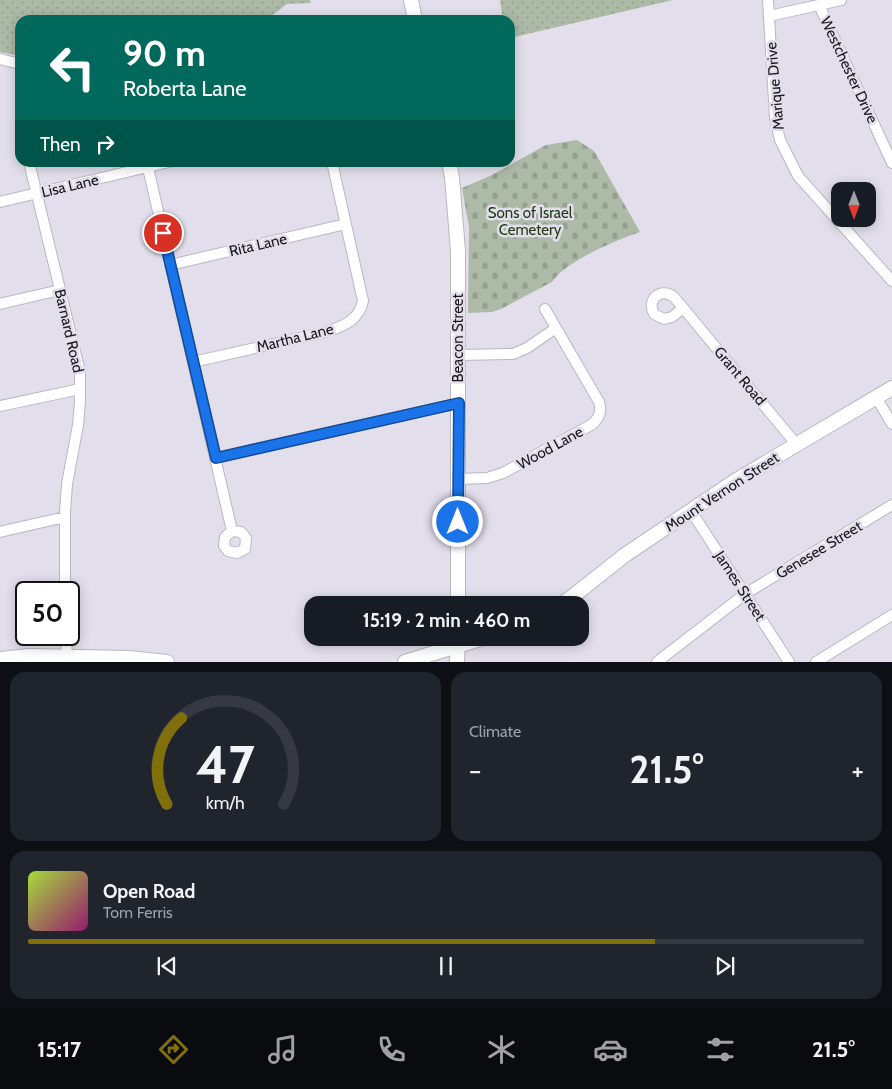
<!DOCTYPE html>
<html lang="en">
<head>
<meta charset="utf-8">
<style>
  :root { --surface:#171b24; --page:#20242c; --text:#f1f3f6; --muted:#9ea1a6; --line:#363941; --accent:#816f0c }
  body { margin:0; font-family:Cabin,sans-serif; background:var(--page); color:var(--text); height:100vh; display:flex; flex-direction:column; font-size:19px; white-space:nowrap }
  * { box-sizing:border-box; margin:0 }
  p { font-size:16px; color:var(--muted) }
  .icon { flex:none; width:28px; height:28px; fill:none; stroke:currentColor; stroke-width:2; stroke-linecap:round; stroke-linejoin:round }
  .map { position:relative; height:662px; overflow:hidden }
  .drawer { display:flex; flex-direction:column; gap:10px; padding:10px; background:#0d0f14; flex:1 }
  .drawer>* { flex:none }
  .hud { position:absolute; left:15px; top:15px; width:500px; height:152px; border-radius:15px; box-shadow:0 2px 12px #0003; background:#00695c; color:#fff; overflow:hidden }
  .needle { width:32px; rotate:180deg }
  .fabs { position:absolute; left:831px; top:182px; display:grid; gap:10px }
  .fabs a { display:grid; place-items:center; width:45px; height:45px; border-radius:10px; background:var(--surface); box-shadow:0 2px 12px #0003; font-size:25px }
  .speed { position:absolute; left:15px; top:581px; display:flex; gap:10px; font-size:25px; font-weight:700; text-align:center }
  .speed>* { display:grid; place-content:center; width:65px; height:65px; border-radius:50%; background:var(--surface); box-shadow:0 2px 12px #0003; line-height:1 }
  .speed .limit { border:2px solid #111; border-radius:8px; background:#fff; color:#111 }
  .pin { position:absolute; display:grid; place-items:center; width:42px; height:42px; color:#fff; margin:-21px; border:2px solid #fff; border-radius:50%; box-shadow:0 1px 5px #0007 }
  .me { position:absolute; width:55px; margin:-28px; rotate:0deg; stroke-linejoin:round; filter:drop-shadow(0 0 4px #0008) }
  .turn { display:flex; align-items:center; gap:18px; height:105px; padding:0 25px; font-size:22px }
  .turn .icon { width:65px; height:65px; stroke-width:2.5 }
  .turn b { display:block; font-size:35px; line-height:42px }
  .then { display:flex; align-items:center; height:48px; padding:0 25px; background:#0003; gap:10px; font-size:19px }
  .big { font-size:38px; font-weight:700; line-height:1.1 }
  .drawer .tile { flex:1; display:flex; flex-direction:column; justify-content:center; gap:8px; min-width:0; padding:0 18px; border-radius:15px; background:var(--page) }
  .drawer .dial { align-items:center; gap:0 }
  .dial svg { height:130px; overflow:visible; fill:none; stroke:var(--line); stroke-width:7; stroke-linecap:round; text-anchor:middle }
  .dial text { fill:var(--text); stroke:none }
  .song { display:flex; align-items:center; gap:15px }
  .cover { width:60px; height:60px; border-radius:8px; background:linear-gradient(135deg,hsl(80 70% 55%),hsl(320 70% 35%)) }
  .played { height:5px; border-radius:2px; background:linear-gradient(90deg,var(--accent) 75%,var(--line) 75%) }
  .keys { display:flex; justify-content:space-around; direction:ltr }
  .heat { display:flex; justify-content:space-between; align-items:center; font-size:28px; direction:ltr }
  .drawer .tiles { flex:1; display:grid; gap:10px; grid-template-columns:1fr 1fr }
  .tile:last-child { grid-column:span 2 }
  .trip { position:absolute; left:304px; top:596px; width:285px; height:50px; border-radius:15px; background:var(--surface); box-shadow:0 2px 12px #0003; font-weight:700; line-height:50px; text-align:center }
  .menu { display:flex; height:80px; justify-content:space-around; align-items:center; background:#090b0e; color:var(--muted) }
  .menu .icon { width:35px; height:35px }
  .menu .current { color:var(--accent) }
  .menu b { font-size:22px; color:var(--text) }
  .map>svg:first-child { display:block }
  .green { fill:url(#green-dots) }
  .cemetery { fill:url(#cemetery-stones) }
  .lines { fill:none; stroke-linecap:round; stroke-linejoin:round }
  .street-casing { stroke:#bab6c2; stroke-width:12 }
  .secondary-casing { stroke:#bab6c2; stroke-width:16 }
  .street { stroke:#fff; stroke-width:10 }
  .secondary { stroke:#fff; stroke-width:14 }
  .route-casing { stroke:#114b97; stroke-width:12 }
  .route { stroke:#1a73e8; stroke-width:9 }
  .labels { text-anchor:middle; stroke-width:5; stroke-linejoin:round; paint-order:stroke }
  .street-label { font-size:15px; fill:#18171b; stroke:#e2deeb }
  .park-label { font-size:15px; fill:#213b12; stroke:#e2deeb }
</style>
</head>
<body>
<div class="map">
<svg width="892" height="662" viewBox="0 0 892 662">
  <defs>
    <pattern id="green-dots" width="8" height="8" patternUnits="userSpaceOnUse" patternTransform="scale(1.25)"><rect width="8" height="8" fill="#adbaa8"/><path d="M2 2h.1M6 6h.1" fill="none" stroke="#949f90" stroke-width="1.8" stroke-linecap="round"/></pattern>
    <pattern id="cemetery-stones" width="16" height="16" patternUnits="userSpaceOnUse" patternTransform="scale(1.25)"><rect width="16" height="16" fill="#adbaa8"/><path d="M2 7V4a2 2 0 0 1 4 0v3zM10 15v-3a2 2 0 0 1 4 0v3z" fill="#949f90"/></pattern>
  </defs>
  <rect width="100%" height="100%" fill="#e2deeb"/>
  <!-- green -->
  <path class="green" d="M0 0H310L311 3 287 4 266 20H20V56L0 52Z
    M500 0H673L510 38V20H503Z"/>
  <!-- cemetery -->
  <path class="cemetery" d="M577 140 594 151 640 232C615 241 567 260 552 282L501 309 492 312 468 313 469 227 462 188 492 175 546 145Z"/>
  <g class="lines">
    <!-- street casing -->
    <g class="street-casing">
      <path id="street" d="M768 0 775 118 780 140 798 176 892 281
        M819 5 892 163
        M769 16 841 0
        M0 59 20 64
        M29 162 80 372V401L78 425 67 484 65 512V592
        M148 168 232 531 241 532 246 538 245 549 237 553 228 551 224 546 225 537 232 531
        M0 202 169 162
        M170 265 346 224
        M0 304 60 290
        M683 308 672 317 664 319 654 314C646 299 661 287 674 297L797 445
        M545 309 556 328
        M458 355 513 354 527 348 556 328 599 402C602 411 599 419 591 425L503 473 487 478 458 479
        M193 362 326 332C344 326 359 320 363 301L332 162
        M876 397 892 424
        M0 406 80 389
        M215 458 459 403
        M691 511 789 662
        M0 532 65 517
        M66 635 67 662
        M657 662 745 594 892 505
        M816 662 892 615"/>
    </g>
    <!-- secondary casing -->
    <g class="secondary-casing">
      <path id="secondary" d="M411 0 415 20
        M449 162 452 177 458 251V605
        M559 605 568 600 625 555 735 481 892 388
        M0 659 29 656 129 658 167 662
        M405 662 483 638
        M457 662 458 638"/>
    </g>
    <!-- street -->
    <use href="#street" class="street"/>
    <!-- secondary -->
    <use href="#secondary" class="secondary"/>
  </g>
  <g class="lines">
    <!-- route casing -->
    <g class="route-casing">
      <path id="route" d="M163 233 216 458 459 403 458 522"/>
    </g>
    <!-- route -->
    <use href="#route" class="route"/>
  </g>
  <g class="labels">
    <!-- street labels -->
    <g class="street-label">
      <text transform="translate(849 70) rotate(65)" y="5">Westchester Drive</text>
      <text transform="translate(775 86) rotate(-95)" y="5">Marique Drive</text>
      <text transform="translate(70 186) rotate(-13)" y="5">Lisa Lane</text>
      <text transform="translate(258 245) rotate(-13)" y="5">Rita Lane</text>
      <text transform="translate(69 331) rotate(77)" y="5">Barnard Road</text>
      <text transform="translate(295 338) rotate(-14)" y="5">Martha Lane</text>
      <text transform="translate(458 338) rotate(-90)" y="5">Beacon Street</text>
      <text transform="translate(740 376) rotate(50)" y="5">Grant Road</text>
      <text transform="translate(550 448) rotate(-29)" y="5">Wood Lane</text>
      <text transform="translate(722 492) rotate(-33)" y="5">Mount Vernon Street</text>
      <text transform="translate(819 550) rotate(-31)" y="5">Genesee Street</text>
      <text transform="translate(740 586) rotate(57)" y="5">James Street</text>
    </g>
    <!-- park labels -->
    <g class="park-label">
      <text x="530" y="218">Sons of Israel<tspan x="530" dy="17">Cemetery</tspan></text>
    </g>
  </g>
</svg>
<div class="fabs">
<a><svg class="needle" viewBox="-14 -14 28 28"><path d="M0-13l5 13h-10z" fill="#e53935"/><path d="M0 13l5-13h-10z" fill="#9ea1a6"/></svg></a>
</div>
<div class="speed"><div class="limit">50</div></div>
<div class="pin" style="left:163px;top:233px;background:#d93025"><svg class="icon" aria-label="arrive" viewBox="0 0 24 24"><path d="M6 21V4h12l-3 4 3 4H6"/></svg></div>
<svg class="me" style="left:458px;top:522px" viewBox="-20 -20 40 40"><circle r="17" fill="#1a73e8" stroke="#fff" stroke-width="3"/><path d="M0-11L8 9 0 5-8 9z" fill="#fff"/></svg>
<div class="trip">15:19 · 2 min · 460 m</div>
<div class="hud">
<div class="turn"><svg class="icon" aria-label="left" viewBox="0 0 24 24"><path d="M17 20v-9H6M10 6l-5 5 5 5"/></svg><div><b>90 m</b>Roberta Lane</div></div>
<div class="then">Then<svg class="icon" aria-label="right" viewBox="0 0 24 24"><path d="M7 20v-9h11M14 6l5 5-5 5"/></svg></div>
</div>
</div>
<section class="drawer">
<div class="tiles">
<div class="tile dial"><svg viewBox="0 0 100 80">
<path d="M14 69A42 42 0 1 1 86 69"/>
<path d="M14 69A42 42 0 0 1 23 16" stroke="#816f0c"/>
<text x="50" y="56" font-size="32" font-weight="700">47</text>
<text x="50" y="72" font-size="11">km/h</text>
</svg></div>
<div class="tile"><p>Climate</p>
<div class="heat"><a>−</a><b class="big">21.5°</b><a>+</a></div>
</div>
<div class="tile">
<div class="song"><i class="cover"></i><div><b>Open Road</b><p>Tom Ferris</p></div></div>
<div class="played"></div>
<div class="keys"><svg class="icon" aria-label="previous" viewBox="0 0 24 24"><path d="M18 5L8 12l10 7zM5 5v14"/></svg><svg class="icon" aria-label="pause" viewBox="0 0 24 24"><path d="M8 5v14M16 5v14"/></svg><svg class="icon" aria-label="next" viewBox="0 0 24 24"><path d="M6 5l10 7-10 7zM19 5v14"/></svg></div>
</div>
</div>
</section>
<nav class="menu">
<b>15:17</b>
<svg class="icon current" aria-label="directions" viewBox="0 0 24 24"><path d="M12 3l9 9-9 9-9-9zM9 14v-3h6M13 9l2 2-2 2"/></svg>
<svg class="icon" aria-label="music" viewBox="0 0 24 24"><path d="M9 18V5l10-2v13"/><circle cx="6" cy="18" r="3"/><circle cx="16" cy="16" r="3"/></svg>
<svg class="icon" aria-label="phone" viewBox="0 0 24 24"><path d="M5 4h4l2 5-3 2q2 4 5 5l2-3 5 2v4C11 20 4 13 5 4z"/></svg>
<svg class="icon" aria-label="climate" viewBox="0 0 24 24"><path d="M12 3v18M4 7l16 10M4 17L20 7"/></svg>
<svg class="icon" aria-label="car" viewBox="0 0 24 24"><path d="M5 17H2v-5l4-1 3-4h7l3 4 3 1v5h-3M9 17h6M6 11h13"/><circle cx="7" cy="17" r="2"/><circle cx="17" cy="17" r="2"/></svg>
<svg class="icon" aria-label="filters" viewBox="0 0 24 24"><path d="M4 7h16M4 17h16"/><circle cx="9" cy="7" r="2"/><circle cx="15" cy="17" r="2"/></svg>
<b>21.5°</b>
</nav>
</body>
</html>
